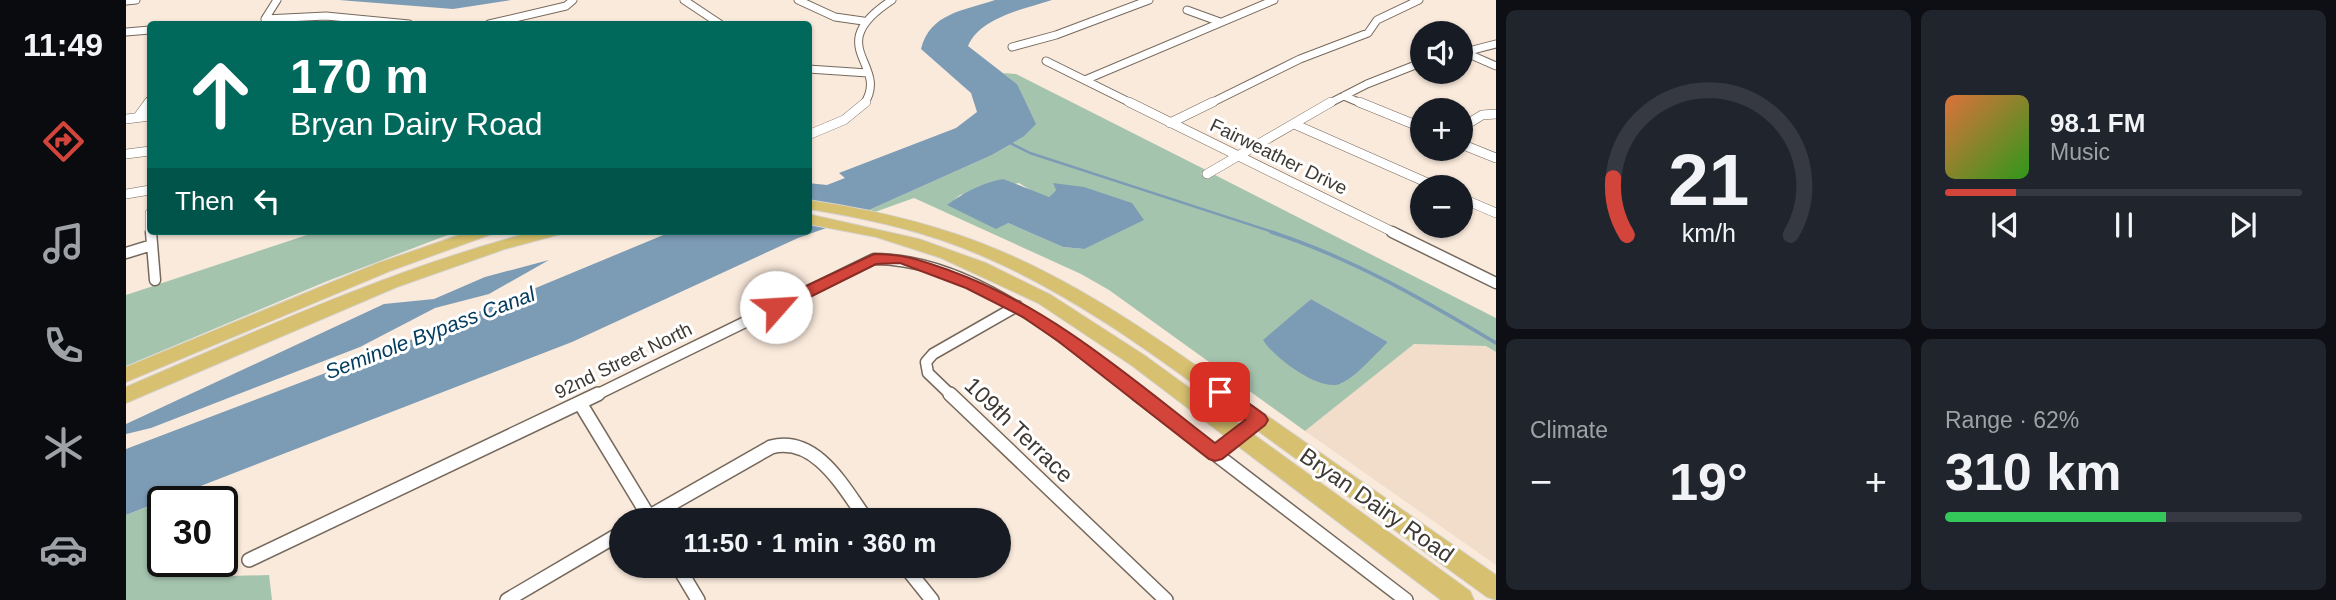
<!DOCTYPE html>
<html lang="en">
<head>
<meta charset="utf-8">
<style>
  :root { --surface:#171b24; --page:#20242c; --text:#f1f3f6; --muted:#9ea1a6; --line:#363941; --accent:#d3453a }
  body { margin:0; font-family:Arial,sans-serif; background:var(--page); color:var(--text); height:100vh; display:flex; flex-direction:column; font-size:26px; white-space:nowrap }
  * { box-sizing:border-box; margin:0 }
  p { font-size:23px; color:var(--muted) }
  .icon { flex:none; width:38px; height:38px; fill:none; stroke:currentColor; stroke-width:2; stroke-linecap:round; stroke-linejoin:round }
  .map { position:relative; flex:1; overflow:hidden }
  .panel { display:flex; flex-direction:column; gap:10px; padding:10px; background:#0d0f14; width:840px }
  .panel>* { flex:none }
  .hud { position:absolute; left:21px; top:21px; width:665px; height:214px; border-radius:7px; box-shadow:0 2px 5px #0004; background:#00695c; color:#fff; overflow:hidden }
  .buttons { position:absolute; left:1284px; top:21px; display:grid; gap:14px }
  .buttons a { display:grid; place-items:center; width:63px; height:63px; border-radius:50%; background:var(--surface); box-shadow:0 2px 5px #0004; font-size:35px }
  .speed { position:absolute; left:21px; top:486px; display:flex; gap:14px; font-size:35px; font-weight:700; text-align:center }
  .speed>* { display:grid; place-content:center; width:91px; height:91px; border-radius:50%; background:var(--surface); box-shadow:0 2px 5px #0004; line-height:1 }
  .speed .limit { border:4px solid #111; border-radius:10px; background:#fff; color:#111 }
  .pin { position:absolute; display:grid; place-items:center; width:60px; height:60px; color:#fff; margin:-30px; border-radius:14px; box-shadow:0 4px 10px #0006 }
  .me { position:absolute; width:77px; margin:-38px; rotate:64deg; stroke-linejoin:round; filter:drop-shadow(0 0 5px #0008) }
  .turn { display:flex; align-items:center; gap:24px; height:147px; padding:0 28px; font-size:32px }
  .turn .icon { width:91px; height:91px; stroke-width:2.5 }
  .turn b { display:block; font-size:49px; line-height:60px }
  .then { display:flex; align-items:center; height:66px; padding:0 28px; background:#0003; gap:14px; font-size:26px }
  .big { font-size:52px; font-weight:800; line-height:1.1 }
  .panel .card { flex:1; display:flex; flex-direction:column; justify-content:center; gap:10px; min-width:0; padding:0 24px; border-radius:10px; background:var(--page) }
  .panel .dial { align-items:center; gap:0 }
  .dial svg { height:182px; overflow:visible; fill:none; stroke:var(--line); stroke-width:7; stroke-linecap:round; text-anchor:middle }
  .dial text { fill:var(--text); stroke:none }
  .song { display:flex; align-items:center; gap:21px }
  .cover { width:84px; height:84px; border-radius:10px; background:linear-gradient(135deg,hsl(20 70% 55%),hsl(110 70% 35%)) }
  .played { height:7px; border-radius:4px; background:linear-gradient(90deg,var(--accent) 20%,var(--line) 20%) }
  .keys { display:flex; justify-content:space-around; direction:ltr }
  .heat { display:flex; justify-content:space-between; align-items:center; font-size:38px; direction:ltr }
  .charge { height:10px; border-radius:5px; background:linear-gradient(90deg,#34c759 62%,var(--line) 0) }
  .panel .tiles { flex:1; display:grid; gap:10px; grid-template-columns:repeat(2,1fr) }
  .trip { position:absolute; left:483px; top:508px; width:402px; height:70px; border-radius:35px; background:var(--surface); box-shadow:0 2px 5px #0004; font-weight:800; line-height:70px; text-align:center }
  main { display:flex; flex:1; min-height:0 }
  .tabs { display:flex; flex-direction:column; width:126px; justify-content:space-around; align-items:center; background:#090b0e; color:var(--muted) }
  .tabs .icon { width:49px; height:49px }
  .tabs .selected { color:var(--accent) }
  .tabs b { font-size:32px; color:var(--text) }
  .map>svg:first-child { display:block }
  .built { fill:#f1ddc9 }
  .green { fill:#a5c4ae; fill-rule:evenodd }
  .water { fill:#7c9bb5 }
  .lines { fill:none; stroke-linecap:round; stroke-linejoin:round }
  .stream-far1 { stroke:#7c9bb5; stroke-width:2.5 }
  .stream { stroke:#7c9bb5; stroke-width:3.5 }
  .street-far3-casing { stroke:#76695c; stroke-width:9 }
  .street-far2-casing { stroke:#76695c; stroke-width:10 }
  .street-far1-casing { stroke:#76695c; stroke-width:13 }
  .street-casing { stroke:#76695c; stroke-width:16 }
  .primary-casing { stroke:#d5d3d2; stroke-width:2 }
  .street-far3 { stroke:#fff; stroke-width:7 }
  .street-far2 { stroke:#fff; stroke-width:9 }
  .street-far1 { stroke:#fff; stroke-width:10 }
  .street { stroke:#fff; stroke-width:13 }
  .primary { fill:#d7c06f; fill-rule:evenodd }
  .route { fill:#d3453a; stroke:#892d26; stroke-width:2 }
  .labels { text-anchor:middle; stroke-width:6; stroke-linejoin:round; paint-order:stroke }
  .street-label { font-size:19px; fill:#3f3934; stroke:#fff }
  .water-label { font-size:21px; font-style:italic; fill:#023b5e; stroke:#fff }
  .near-street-label { font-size:23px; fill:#3f3934; stroke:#fff }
</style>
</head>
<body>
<main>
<nav class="tabs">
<b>11:49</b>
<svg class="icon selected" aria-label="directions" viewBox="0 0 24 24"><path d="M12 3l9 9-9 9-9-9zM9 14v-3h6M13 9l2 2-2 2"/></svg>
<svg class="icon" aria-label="music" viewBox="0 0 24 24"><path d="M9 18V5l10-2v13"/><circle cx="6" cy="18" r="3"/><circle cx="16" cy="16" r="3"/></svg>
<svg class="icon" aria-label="phone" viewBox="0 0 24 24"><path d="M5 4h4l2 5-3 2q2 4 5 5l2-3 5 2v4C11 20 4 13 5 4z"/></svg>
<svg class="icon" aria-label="climate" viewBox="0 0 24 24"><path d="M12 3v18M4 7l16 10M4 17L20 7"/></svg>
<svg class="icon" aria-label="car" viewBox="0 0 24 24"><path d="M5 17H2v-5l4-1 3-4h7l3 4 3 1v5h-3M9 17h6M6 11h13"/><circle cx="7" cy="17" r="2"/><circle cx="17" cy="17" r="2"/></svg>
</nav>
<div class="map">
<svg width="1370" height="600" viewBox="0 0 1370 600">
  <rect width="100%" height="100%" fill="#faeadc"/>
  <!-- built -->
  <path class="built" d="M1288 344 1360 346 1370 352V565L1179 431Z"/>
  <!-- green -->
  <path class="green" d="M877 73 890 74 1080 170 1075 174 1083 178 1089 175 1370 318V352L1360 346 1288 344 1179 431 983 290 955 274 788 198 749 212 743 210 866 155 897 137 891 84ZM893 183 914 196 923 197 930 190 927 184 958 249 937 247 882 223 822 205 834 195ZM1185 299 1262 342 1215 384 1138 341Z
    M193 231H332L199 282 0 366V295Z
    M40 500 72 502H37V562H96V548L105 576 143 575 146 600H0V515Z"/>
  <!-- water -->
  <path class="water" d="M213 0H385L327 9Z
    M869 0H926C899 9 854 17 842 46L891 84 910 124 897 137 866 155 743 210 683 200 682 183 701 185 719 178 713 173 830 128 851 112 845 93 795 49C804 13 837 11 869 0Z
    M877 179 923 197 930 190 927 183 958 187 1006 203 1018 220 958 249 937 247 882 223 870 229 821 205C837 193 856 183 877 179Z
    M683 222 706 226 672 238 446 342 0 515V449L265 348 547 231H682Z
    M423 260 363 294 309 308 234 347 25 428 0 434V424L258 304 308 299 359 277Z
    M1185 299 1262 342C1248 355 1233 374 1216 383 1196 394 1148 358 1137 340Z"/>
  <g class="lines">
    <!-- stream-far1 -->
    <path class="stream-far1" d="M882 142 904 153 1150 233"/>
    <!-- stream -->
    <path class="stream" d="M1145 232C1226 258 1298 300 1370 343"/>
    <!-- street-far3 casing -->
    <g class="street-far3-casing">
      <path id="street-far3" d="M151 0 139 19 200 16 283 24
        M558 0 594 24
        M672 0 709 17 737 21
        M0 1 10 0
        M1061 10 1094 22
        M363 24 440 6 447 0
        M0 32 24 30
        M886 47 930 35 1023 0
        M1338 52 1370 66
        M1335 53 1370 44
        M920 61 1007 104
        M682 69 742 73
        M959 80 1148 0
        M1218 96 1237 104
        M21 104 24 100
        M738 104C765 64 694 47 766 0
        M1083 104 1174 59 1242 33 1251 20 1293 0
        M1202 104 1241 84 1297 62"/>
    </g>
    <!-- street-far2 casing -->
    <g class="street-far2-casing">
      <path id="street-far2" d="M1003 102 1269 233
        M1233 102 1297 128
        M12 117 23 102
        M0 119 24 116
        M1044 123 1087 102
        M1168 124 1311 187
        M1335 128 1356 115 1370 114
        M682 135 718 120 740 102
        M1335 144 1370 158
        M0 154 24 151
        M1081 174 1205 102
        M0 194 24 190
        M1335 198 1370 213
        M24 213V230"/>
    </g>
    <!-- street-far1 casing -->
    <g class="street-far1-casing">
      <path id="street-far1" d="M25 232 29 280
        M1266 232 1370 283
        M0 253 26 245
        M468 396 748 259C846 259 939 339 1013 396
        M826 396 802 373 800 362 807 354 891 306"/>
    </g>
    <!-- street casing -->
    <g class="street-casing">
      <path id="street" d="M824 394 1040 600
        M1011 394 1280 600
        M454 403 525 520
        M1089 453 1133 420
        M517 520 645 447C691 435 718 489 741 520
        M123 560 472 394
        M551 565 572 600
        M778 565 806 600
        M381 600 495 533"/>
    </g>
    <!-- primary casing -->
    <g class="primary-casing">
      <path id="primary" d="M682 200C748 210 811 224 872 250 965 289 1048 350 1130 408 1210 464 1290 519 1370 575V600L1361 597C1281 539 1201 481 1121 423 1038 362 955 299 861 258 803 232 744 219 682 209Z
        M682 214 793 239 860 263 925 295 1018 355 1344 591 1348 600H1315L1005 365 912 303 815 258 750 237 682 224Z
        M345 231H368L366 234 264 271 0 382V367L252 263Z
        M410 231H437L435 234 379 249 271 287 0 403V387C135 329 268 268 410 231Z"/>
    </g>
    <!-- street-far3 -->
    <use href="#street-far3" class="street-far3"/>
    <!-- street-far2 -->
    <use href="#street-far2" class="street-far2"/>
    <!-- street-far1 -->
    <use href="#street-far1" class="street-far1"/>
    <!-- street -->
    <use href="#street" class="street"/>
    <!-- primary -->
    <use href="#primary" class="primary"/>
  </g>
  <!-- route -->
  <path class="route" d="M748 254C780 254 796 261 825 271 925 307 1006 379 1089 443L1119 420 1087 397 1085 392 1087 387H1100L1139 415 1142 420 1139 425 1096 459 1089 461 1083 459 932 341 897 317 840 288 774 263 750 264 656 311 650 312 642 307 644 303Z"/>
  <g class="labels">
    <!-- street labels -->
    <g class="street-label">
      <text transform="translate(1153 156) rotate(26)" y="7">Fairweather Drive</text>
      <text transform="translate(497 360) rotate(-26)" y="7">92nd Street North</text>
    </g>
    <!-- water labels -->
    <g class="water-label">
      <text transform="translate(304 333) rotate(-21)" y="7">Seminole Bypass Canal</text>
    </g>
    <!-- near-street labels -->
    <g class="near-street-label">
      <text transform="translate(893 430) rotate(44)" y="8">109th Terrace</text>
      <text transform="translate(1251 505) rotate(35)" y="8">Bryan Dairy Road</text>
    </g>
  </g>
</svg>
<div class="buttons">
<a><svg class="icon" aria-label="sound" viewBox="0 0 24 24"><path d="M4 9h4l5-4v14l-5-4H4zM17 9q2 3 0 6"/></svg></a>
<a>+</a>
<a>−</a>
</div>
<div class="speed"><div class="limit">30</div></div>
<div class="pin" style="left:1094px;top:392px;background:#d93025"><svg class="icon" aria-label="arrive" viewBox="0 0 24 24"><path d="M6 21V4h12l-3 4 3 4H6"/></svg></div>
<svg class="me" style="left:650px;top:307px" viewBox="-20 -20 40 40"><circle r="19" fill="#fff"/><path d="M0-13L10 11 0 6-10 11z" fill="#d3453a"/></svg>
<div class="trip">11:50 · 1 min · 360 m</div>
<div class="hud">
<div class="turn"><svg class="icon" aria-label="ahead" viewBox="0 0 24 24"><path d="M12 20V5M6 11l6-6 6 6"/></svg><div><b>170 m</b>Bryan Dairy Road</div></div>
<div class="then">Then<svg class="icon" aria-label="left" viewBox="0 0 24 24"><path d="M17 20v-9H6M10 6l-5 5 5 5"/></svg></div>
</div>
</div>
<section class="panel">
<div class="tiles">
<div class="card dial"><svg viewBox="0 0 100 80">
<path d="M14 69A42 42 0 1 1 86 69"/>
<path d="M14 69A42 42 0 0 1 8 44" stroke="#d3453a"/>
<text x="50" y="56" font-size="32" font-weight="700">21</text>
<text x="50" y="72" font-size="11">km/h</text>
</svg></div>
<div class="card">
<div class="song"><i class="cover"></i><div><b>98.1 FM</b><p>Music</p></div></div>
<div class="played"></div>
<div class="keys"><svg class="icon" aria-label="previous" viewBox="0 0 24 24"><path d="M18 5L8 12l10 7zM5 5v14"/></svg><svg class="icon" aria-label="pause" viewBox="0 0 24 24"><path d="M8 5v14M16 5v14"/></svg><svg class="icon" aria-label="next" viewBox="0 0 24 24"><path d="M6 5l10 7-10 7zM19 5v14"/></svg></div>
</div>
<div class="card"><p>Climate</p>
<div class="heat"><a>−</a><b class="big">19°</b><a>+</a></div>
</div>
<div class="card"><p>Range · 62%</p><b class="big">310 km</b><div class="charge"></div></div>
</div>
</section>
</main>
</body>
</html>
